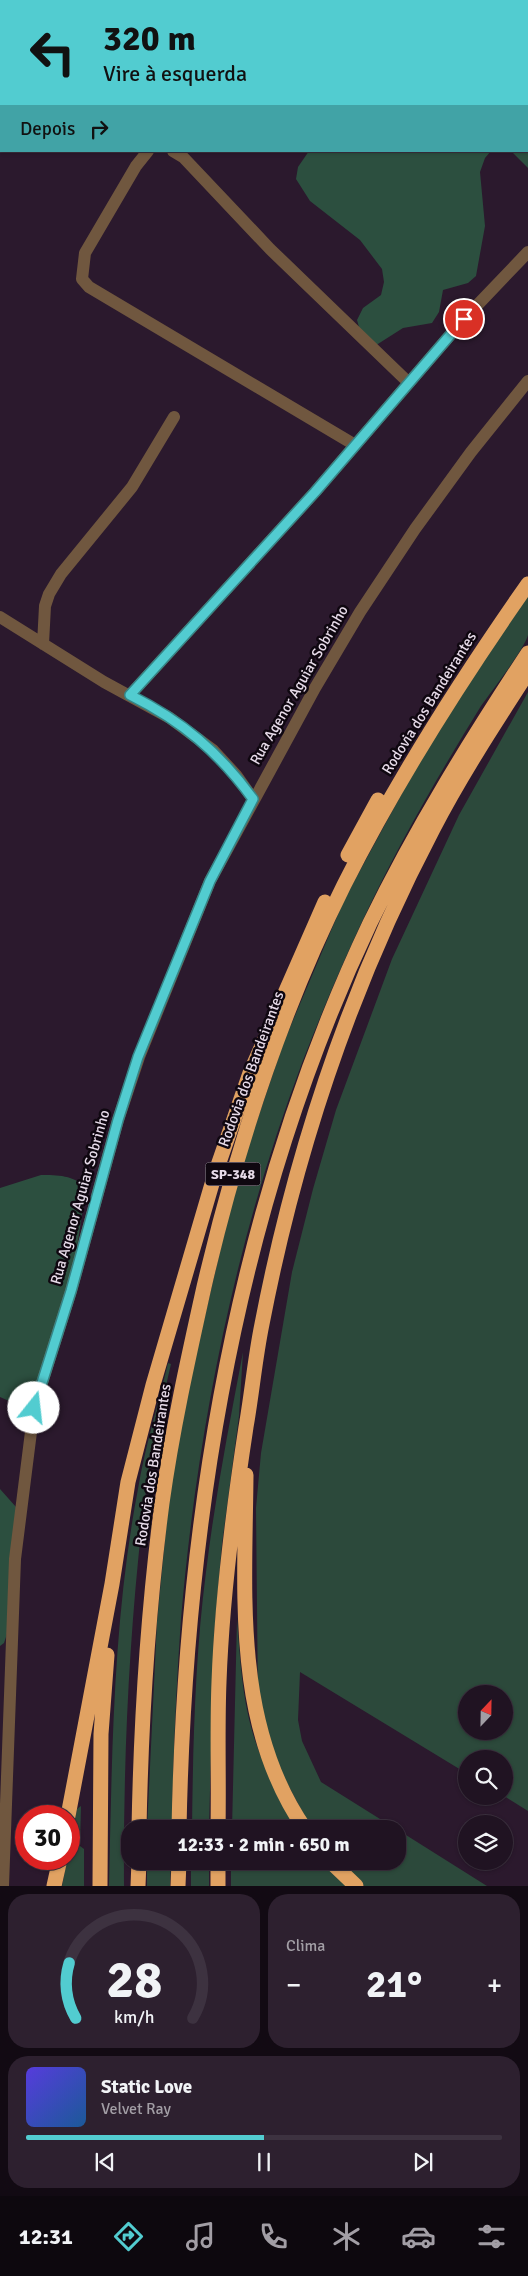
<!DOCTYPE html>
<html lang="pt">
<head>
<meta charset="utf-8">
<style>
  :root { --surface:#201322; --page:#2d202f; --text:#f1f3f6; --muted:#a29ea5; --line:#3d3240; --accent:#52ccd0 }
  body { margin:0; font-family:Signika,sans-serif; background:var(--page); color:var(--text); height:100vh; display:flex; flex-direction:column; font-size:19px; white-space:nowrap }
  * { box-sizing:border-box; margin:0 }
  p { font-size:16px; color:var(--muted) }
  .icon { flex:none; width:28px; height:28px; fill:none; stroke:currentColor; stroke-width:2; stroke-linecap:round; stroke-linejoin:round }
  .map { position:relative; height:1886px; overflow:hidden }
  .drawer { display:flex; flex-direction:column; gap:8px; padding:8px; background:#120a13; flex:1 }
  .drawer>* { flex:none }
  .top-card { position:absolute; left:0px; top:0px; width:529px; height:152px; box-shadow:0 1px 4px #0004,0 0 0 1px var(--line); background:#52ccd0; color:#111; overflow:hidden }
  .needle { width:32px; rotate:22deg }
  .fabs { position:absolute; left:458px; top:1685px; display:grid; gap:10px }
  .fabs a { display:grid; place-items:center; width:55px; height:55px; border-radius:50%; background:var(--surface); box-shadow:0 1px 4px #0004,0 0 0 1px var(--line); font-size:25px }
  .speed { position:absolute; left:15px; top:1805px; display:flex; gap:10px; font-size:25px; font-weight:700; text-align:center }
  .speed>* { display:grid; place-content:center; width:65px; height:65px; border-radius:50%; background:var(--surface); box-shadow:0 1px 4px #0004,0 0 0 1px var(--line); line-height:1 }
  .speed .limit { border:8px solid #d22; background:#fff; color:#111 }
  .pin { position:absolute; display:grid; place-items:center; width:42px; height:42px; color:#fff; margin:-21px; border:2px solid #fff; border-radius:50%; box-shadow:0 1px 5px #0007 }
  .me { position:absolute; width:55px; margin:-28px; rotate:16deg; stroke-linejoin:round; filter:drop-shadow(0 0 4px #0008) }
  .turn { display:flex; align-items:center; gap:18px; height:105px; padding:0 20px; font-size:22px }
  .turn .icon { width:65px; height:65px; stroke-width:2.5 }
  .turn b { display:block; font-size:35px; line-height:42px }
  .then { display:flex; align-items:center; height:48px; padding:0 20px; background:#0003; gap:10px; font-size:19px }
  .big { font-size:38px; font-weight:800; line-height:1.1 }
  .drawer .tile { flex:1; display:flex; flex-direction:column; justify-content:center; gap:8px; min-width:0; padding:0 18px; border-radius:20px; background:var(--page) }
  .drawer .dial { align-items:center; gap:0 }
  .dial svg { height:130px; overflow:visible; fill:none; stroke:var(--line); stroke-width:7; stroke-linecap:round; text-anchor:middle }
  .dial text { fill:var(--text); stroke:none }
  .song { display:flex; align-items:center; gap:15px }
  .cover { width:60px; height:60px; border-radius:8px; background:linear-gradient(135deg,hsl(250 70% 55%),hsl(210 70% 35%)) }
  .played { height:5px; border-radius:2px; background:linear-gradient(90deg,var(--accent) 50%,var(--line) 50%) }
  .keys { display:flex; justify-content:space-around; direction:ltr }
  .heat { display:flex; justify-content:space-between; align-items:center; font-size:28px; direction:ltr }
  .drawer .tiles { flex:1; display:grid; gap:8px; grid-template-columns:1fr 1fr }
  .tile:last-child { grid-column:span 2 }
  .trip { position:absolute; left:121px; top:1820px; width:285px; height:50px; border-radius:20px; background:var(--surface); box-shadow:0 1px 4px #0004,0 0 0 1px var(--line); font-weight:800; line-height:50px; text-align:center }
  .tab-bar { display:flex; height:80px; justify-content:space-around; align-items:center; background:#0d080e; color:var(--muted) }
  .tab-bar .icon { width:35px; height:35px }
  .tab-bar .current { color:var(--accent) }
  .tab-bar b { font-size:22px; color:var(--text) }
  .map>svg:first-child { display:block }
  .green { fill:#2c493b; fill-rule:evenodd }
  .forest { fill:#2c4f3f }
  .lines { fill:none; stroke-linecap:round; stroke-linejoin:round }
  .minor { stroke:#70573f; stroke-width:12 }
  .motorway { stroke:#e1a262; stroke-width:15 }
  .route-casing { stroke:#358587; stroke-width:12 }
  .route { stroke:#52ccd0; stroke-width:9 }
  .labels { text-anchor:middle; stroke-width:5; stroke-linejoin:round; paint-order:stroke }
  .shield { fill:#0f0710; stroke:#a69ba8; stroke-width:1 }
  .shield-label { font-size:14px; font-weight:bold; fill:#e7dbe9 }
  .street-label { font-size:15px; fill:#e7dbe9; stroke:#0f0710 }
</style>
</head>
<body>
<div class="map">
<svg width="528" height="1886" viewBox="0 0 528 1886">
  <rect width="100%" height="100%" fill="#2b192d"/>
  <!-- green -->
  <path class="green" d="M528 596C528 608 528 624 528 635 525 648 491 692 481 706 453 751 427 796 402 842 364 913 331 988 302 1063 235 1240 197 1431 181 1619 176 1689 173 1759 172 1829H147L157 1622 170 1487 182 1414 236 1183 283 1044 344 900 420 760 461 694Z
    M528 692V1811L504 1796V1759H466V1773L300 1672 298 1720 302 1741 321 1782 396 1829H313L306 1819 276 1762 258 1703 256 1508 261 1453 292 1272 313 1189 336 1110 392 959 459 815ZM466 1694H504V1731H466Z
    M243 1352 239 1416 222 1544 214 1635 209 1829H192C193 1744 195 1657 206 1572 215 1498 229 1425 243 1352Z
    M168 1363 171 1364C162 1403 152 1442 147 1482 130 1613 123 1754 124 1886H109C112 1754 113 1619 138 1489 145 1447 158 1405 168 1363Z
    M237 1619C240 1658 242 1697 253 1734 263 1768 282 1798 298 1829H232Z
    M81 1806 80 1846 84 1849V1886H62L77 1809Z
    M398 1830 487 1886H364L339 1861H398Z
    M147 1861H171L170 1886H147Z
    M191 1861H209V1886H191Z
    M231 1861H322L347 1886H231Z"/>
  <!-- forest -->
  <path class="forest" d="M117 0H528V168L511 151H528V1Z
    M309 151H491L485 158 480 172 485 226 476 276 468 283 443 290 439 312 432 323 403 328 370 349 363 341 357 320 363 308 381 295 384 282 382 269 360 240 310 201 296 179 298 167Z
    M41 1175C57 1175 74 1175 86 1188L72 1281 31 1411 0 1397V1188Z
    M0 1489 16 1507 11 1622 4 1643 0 1646Z"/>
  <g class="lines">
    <!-- minor -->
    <path class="minor" d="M148 151 136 166 85 253 82 279 89 287 355 445
      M173 151 183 157 270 249 409 383
      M0 617 104 682 170 718 213 750 236 775 253 799
      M43 644 45 606 49 594 61 574 132 487 174 417
      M130 695 315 492 464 319 528 252
      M3 1886 15 1559 34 1408 71 1291 118 1120 139 1057 210 881 315 688 360 612 415 529 471 452 528 381"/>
    <!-- motorway -->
    <path class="motorway" d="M348 855 378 800
      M246 1475C245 1595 233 1725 305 1829
      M68 1816 112 1584 128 1482 153 1385 214 1177 250 1073 325 902
      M139 1829C141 1720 148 1611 162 1503 172 1431 188 1359 204 1287 236 1149 280 1013 344 885 397 780 460 681 528 584
      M179 1829C185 1518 236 1206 370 923 416 828 471 740 528 653
      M218 1829C219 1780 217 1731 219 1682 222 1596 233 1512 246 1427 252 1393 255 1358 262 1324 295 1153 352 983 433 829 461 775 495 723 528 672
      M330 1861 356 1886
      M54 1886 60 1859
      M100 1886 101 1734 107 1655
      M138 1886 139 1861
      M178 1886 179 1861
      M218 1886V1861"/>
  </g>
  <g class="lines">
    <!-- route casing -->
    <g class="route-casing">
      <path id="route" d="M34 1408 71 1291 118 1120 138 1057 210 881 253 799C219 752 182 721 130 695L315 492 464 319"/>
    </g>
    <!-- route -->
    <use href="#route" class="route"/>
  </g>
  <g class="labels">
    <!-- shield labels -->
    <rect class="shield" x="205.5" y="1162.5" width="55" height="23" rx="4"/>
    <g class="shield-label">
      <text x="233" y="1179">SP-348</text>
    </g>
    <!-- street labels -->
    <g class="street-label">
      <text transform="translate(299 685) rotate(-60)" y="5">Rua Agenor Aguiar Sobrinho</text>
      <text transform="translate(429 703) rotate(-58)" y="5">Rodovia dos Bandeirantes</text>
      <text transform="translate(251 1069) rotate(-70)" y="5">Rodovia dos Bandeirantes</text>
      <text transform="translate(80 1197) rotate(-74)" y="5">Rua Agenor Aguiar Sobrinho</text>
      <text transform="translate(153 1465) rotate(-81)" y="5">Rodovia dos Bandeirantes</text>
    </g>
  </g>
</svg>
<div class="fabs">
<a><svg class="needle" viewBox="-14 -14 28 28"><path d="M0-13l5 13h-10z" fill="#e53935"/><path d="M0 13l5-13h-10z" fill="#a29ea5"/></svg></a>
<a><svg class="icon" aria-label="search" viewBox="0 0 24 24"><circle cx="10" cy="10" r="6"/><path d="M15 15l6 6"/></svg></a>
<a><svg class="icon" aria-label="layers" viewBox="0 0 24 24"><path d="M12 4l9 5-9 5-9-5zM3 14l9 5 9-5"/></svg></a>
</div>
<div class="speed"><div class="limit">30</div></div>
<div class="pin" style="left:464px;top:319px;background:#d93025"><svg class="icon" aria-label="arrive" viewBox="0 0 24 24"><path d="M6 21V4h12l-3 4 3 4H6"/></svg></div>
<svg class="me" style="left:34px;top:1408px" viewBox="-20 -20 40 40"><circle r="19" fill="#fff"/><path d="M0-13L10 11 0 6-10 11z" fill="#52ccd0"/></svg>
<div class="trip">12:33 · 2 min · 650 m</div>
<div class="top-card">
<div class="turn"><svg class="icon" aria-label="left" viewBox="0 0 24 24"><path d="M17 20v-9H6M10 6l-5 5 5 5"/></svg><div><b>320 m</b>Vire à esquerda</div></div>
<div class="then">Depois<svg class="icon" aria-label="right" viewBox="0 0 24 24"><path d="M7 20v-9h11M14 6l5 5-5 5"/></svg></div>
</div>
</div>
<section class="drawer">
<div class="tiles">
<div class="tile dial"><svg viewBox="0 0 100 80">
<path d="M14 69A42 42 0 1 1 86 69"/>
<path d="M14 69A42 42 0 0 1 10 35" stroke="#52ccd0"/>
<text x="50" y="56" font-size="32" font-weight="700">28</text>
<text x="50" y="72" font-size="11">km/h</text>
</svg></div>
<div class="tile"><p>Clima</p>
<div class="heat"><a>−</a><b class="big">21°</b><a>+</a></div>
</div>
<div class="tile">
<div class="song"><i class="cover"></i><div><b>Static Love</b><p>Velvet Ray</p></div></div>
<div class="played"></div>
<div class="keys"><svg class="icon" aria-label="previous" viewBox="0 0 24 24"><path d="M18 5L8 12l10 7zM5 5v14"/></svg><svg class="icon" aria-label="pause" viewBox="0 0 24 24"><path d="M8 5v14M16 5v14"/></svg><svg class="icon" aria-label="next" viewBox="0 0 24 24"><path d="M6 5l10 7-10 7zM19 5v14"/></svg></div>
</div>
</div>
</section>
<nav class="tab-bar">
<b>12:31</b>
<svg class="icon current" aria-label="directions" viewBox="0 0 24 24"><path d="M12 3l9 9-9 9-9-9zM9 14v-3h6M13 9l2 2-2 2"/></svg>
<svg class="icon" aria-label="music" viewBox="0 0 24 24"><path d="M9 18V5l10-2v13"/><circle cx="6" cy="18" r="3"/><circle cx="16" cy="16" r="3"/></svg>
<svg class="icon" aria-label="phone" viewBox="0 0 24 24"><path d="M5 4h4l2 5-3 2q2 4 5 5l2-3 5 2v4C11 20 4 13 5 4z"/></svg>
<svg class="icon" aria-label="climate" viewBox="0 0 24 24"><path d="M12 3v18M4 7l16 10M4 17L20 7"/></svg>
<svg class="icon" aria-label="car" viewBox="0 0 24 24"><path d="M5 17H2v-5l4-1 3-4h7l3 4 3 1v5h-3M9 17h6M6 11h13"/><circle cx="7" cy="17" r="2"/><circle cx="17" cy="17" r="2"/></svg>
<svg class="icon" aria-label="filters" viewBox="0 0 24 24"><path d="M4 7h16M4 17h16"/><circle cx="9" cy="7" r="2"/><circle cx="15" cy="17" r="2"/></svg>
</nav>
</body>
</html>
